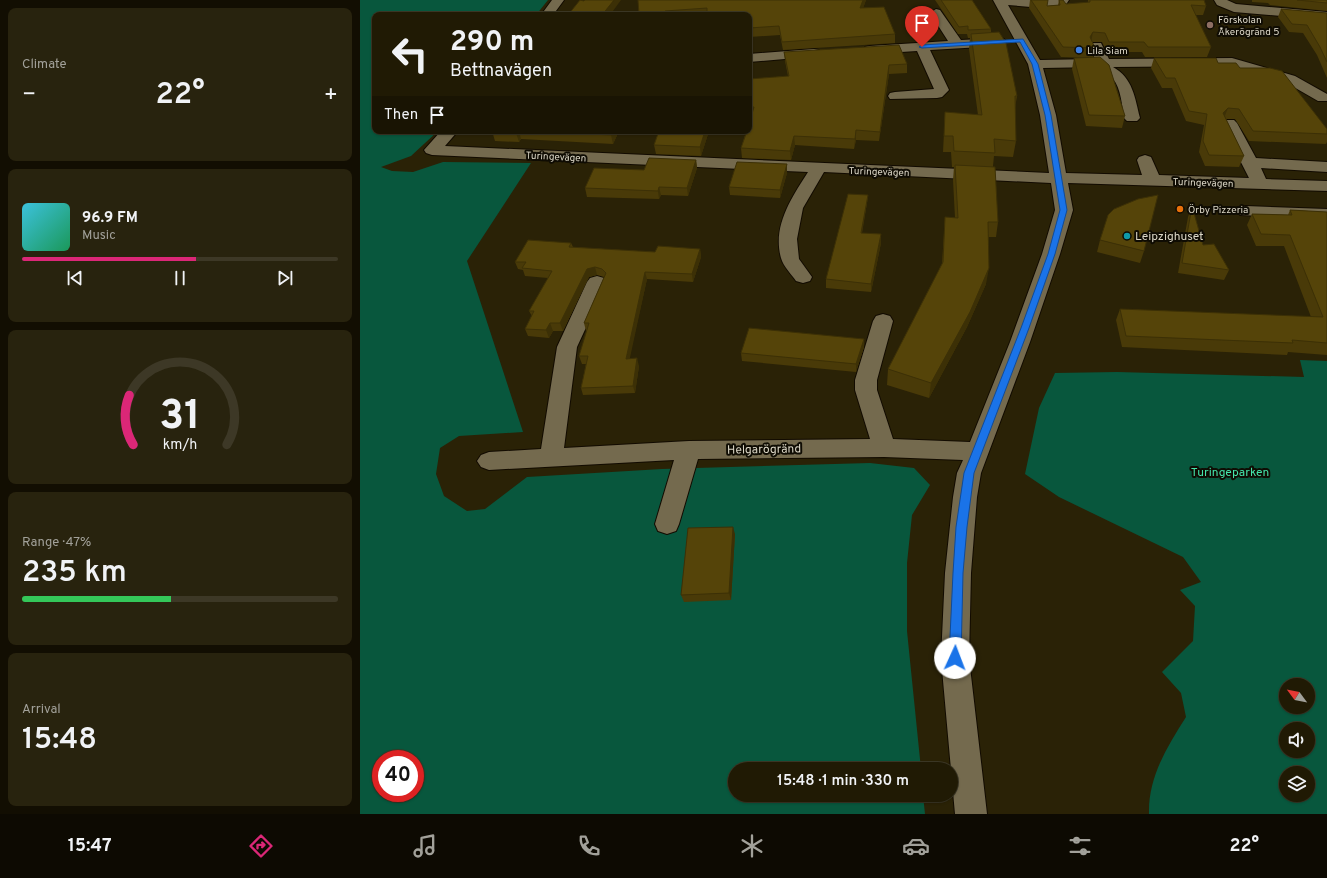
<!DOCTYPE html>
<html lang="en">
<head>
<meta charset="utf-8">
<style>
  :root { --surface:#201a04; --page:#28230e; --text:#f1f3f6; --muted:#a2a19a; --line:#3d3826; --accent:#db2777 }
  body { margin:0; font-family:Overpass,sans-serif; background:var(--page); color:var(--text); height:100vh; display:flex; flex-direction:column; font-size:15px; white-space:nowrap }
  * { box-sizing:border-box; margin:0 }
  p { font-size:13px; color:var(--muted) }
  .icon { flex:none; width:22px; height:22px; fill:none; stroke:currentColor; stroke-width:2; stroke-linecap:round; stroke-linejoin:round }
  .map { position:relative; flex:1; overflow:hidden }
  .side { display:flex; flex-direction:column; gap:8px; padding:8px; background:#120e02; width:360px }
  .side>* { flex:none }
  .hud { position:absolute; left:12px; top:12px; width:380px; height:122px; border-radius:8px; box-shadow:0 1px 3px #0004,0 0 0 1px var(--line); background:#201a04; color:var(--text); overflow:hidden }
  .needle { width:26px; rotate:302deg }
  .tools { position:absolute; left:919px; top:678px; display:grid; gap:8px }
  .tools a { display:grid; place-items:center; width:36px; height:36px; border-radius:50%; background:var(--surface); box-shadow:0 1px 3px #0004,0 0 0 1px var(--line); font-size:20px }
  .speed { position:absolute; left:12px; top:750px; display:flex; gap:8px; font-size:20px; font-weight:700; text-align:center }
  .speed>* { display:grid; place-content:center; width:52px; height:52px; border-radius:50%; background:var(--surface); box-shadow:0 1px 3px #0004,0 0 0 1px var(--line); line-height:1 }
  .speed .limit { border:6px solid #d22; background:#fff; color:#111 }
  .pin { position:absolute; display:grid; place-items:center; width:34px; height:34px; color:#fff; margin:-41px -17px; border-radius:50% 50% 50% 0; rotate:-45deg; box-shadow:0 0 4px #0007 }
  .pin .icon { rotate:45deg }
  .me { position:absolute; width:44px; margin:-22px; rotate:2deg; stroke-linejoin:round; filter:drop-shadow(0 0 3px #0008) }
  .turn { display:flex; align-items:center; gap:14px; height:84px; padding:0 12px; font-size:18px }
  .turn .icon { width:52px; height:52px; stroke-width:2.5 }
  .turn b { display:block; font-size:28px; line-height:34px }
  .then { display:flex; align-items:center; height:38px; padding:0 12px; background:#0003; gap:8px; font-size:15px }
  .big { font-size:30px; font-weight:600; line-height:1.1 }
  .side .widget { flex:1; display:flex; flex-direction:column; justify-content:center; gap:6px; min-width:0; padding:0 14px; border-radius:8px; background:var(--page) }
  .side .dial { align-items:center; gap:0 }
  .dial svg { height:104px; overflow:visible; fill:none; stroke:var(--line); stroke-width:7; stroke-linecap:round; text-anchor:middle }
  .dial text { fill:var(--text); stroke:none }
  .song { display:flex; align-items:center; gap:12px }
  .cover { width:48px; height:48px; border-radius:6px; background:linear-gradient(135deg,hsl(190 70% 55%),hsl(150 70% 35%)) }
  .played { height:4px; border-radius:2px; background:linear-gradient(90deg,var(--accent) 55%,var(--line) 55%) }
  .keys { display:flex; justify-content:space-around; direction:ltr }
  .heat { display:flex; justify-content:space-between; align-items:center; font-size:22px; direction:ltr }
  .charge { height:6px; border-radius:3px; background:linear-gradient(90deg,#34c759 47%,var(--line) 0) }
  .trip { position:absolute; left:368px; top:762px; width:230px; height:40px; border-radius:20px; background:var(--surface); box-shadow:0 1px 3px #0004,0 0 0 1px var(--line); font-weight:600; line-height:40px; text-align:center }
  .tab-bar { display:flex; height:64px; justify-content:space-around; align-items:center; background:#0d0a02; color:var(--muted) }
  .tab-bar .icon { width:28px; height:28px }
  .tab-bar .on { color:var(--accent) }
  .tab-bar b { font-size:18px; color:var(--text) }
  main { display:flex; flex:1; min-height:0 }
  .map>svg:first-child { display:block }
  .green { fill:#08573d; fill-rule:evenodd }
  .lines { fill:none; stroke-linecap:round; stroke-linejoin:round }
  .minor-casing { stroke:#120b00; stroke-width:2 }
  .minor { fill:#746a4e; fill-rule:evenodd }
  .wall { fill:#493a08 }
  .shaded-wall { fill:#3c3006 }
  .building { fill:#554409; stroke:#3c3006 }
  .route { fill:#1a73e8; stroke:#114b97 }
  .education-dot { fill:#8d6e63; stroke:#0f0c03; stroke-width:1.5 }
  .shop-dot { fill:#3f7fe0; stroke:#0f0c03; stroke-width:1.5 }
  .food-dot { fill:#e8710a; stroke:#0f0c03; stroke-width:1.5 }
  .culture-dot { fill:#0f9aa8; stroke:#0f0c03; stroke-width:1.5 }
  .labels { text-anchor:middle; stroke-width:4; stroke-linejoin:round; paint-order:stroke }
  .far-poi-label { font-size:10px; fill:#dcd7c7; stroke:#0f0c03; text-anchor:start }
  .far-street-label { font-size:10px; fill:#dcd7c7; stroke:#0f0c03 }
  .poi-label { font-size:12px; fill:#dcd7c7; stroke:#0f0c03; text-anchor:start }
  .street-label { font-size:12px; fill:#dcd7c7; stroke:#0f0c03 }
  .park-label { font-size:12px; fill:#44e5aa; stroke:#0f0c03 }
</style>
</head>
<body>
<main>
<section class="side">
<div class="widget"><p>Climate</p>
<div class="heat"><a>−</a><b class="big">22°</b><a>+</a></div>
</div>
<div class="widget">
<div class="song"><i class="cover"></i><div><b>96.9 FM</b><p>Music</p></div></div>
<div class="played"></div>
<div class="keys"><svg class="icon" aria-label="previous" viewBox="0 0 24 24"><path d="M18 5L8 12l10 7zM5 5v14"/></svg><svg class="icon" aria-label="pause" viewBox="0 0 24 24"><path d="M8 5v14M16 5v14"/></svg><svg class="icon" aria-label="next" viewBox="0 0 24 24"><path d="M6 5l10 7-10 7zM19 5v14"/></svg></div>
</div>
<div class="widget dial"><svg viewBox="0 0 100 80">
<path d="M14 69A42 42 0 1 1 86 69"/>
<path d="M14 69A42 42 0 0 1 11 31" stroke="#db2777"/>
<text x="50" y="56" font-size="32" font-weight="700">31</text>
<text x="50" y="72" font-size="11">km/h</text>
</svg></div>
<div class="widget"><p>Range · 47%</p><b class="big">235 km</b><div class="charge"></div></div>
<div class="widget"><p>Arrival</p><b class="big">15:48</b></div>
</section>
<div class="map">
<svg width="967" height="814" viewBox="0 0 967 814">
  <rect width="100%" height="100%" fill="#2a2206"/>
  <!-- green -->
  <path class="green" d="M0 0H188L176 15H15V131H78L51 156 21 167 32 171 53 172 83 162 171 163 107 261 163 432 99 436 80 448 76 474 84 496 107 511 125 509 167 477 302 469 510 463 554 468 570 485 552 515 547 563V631L561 769H375V795H563L565 814H0ZM21 759H55V793H21Z
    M940 360 967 361V814H789C788 777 807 747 826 717L821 693 802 672 833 641 835 606 820 590 841 582 823 557 699 497 665 474 679 408 695 373 757 372 944 377ZM926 685H948V707H926ZM926 729H948V751H926ZM926 773H948V795H926Z"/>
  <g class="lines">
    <!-- minor casing -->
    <g class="minor-casing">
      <path id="minor" d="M192 0H204L193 15H181Z
        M633 0H709L705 6 694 9 648 5 680 60 735 59 729 46 731 43H741L749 59 872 58 935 76 967 94V101H958L925 82 871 66 753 67C773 78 775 98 780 118L777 121H767L764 118C762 106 761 88 753 79 748 74 742 74 738 67L683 68 696 115 706 173 782 175 777 160 779 157 785 155 791 157 799 175 889 178 861 123 864 120H874L877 123 896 158 967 162V172L901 168 906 179 967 181V191L708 183 713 210 700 254 670 342 621 473 617 497 611 573 609 658 627 814H595L581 658 585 573 593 497 597 473 603 460 524 457 338 459 319 524 316 531 307 534 298 531 295 524 314 460 129 470 121 467 117 461 121 455 129 452 181 449 197 347 227 282 230 278 237 276 244 278 247 282 217 347 204 448 329 441 510 439 495 390V380L513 321 516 316 523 314 530 316 533 321 517 380V390L533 439 610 442 650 342 682 254 695 210 691 183 464 172 443 208 437 239 439 259 452 277 450 281 443 283 436 281C432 275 423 266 421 258 412 226 432 197 448 172L72 155 66 153 64 150 81 131H98L85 146 689 173 680 115 668 64Z
        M854 0H867L876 4 967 12V20L874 12 857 5Z
        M576 9 580 10 601 40 639 38 644 39 646 42 644 45 639 46 570 50 589 90 582 97 577 98 530 99 528 96 530 93 535 92 574 89 557 51 510 54 505 53 503 50 505 47 510 46 588 41 570 13Z
        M454 49 459 50 461 53 459 56 389 62V54Z
        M886 206 967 209V219L880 215 877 211 880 207Z"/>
    </g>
    <!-- minor -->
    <use href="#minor" class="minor"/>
  </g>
  <!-- wall -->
  <path class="wall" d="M278 0H506L503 8 535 34V43L423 50 420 35 389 37V15H279Z
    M575 0H612L631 29V33L657 96 655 108 656 141 653 157 634 156 633 166 638 222 636 237H628L626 284 607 327 569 398 527 385 528 369 582 264 585 217 595 218 593 180 594 167H592L591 152H583L585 112 618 115 609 49 610 38H608L607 34H598Z
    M670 0H683L687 6 698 5 699 0 706 4 728 3V0H844L846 6 843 15H835L851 47 847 57H785L782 52H747L742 42H732L735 48 733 58 701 57 669 8Z
    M892 0H967V11L910 5 908 3 892 2Z
    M921 9 967 13V78L957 55 943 33 929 32 918 17Z
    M424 52 547 64V73L529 74 519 141 496 140 494 149 435 145 431 160 382 158 381 148 391 116H389V79L428 76 425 61Z
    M714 58 765 116 762 128 726 126 712 69Z
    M794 58 858 63 880 68 967 129V142L966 144 889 141 875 119H866L884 156 879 167 845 166 839 152 844 125 826 121 812 88H802L791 68Z
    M132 131H259L253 144 161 139 159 142 135 141Z
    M299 131H349L341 156 296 154 294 145Z
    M336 160 337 168 328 196 301 195 299 199 227 197 225 188 284 170Z
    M427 164V173L420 198 370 195 369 187Z
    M508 195 507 203 502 233 521 234V243L511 292 466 288V279Z
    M832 206 843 245 869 270 864 280 818 273 828 217Z
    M930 210 967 212V355L928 352 927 355 762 347 756 320 760 309 951 317 924 246H896L887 225 892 214 928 215Z
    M740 240 784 251 780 263 737 252Z
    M211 243 213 247 295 252 340 249 341 257 333 282 287 279 269 359 279 366 275 393 223 395 221 388 226 364H222L219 356 227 331H226L224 323 244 277 237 275 229 277 203 331H193L189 338 168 336 165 329 172 316 169 311 188 278 165 276 163 270 158 269 155 262Z
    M504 339V347L496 372 382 361 381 353Z
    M375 534 371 600 324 602 321 595Z"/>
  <!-- shaded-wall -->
  <path class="shaded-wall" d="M254 0H261L250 15H242Z
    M503 0H506L500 17V8Z
    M733 32 731 42 730 37Z
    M529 65V74L519 141 520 132Z
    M868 108 864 118 863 113Z
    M496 130V140L494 149 495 139Z
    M158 131H159L161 139 159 142 156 133Z
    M253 131H259L253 144 251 135Z
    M345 131H349L341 156 340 147Z
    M434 136 435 145 431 160 430 151Z
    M336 160 337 168 328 196 327 188Z
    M427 164V173L420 198V190Z
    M299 187 301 195 299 199 298 191Z
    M508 195 507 203 500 241 501 233Z
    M521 234V243L511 292V284Z
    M340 249 341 257 333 282 332 274Z
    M235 267 237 275 229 277 203 331 200 323 227 269Z
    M629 268 626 284 607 327 569 398 571 383Z
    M285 272 287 279 268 367 266 359Z
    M190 323 193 331 189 338 186 330Z
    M504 339V347L496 372V364Z
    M277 358 279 366 275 393 273 386Z
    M373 527 375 534 371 600 369 593Z"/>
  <!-- building -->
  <path class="building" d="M220 0 224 1 225 0H254L242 15H208Z
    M278 0H503L500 8 524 7 535 34 422 42 419 26 389 28V15H347V8L305 11 306 15H279Z
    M581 0H612L631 29 608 30V26L599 27Z
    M671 0H688L687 6 700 5 699 0H703L706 4 730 2V0H844L846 6 831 5 851 47H788L784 42H749L745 33 733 32 730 37 735 48 703 47Z
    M937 0H967V3Z
    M921 9 967 13V62L960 47 947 25 932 24Z
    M639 32 646 43 657 96H655L656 141 634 139 635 153 594 151 593 136H584L585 112 622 115 611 34Z
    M539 45 547 64 529 65 520 132 496 130 495 139 434 136 430 151 381 148 387 131H389V124L394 107H389V79L429 76 424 52Z
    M740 57 749 65 765 116 729 115 714 58Z
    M794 58H856L858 63H876L880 68H910L922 71 967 129V134L893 131 879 109 868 108 863 113 884 156 849 155 843 141 847 114 829 111 815 78H806Z
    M132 131H158L156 133Z
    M176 131H253L251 135Z
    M299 131H345L340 147 294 145Z
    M289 158 336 160 327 188 299 187 298 191 225 188 234 168 284 170Z
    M377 162 427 164 420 190 369 187Z
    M595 165 635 167 638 222H628L629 268 610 312 571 383 528 369 583 262 585 217 598 218Z
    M488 194 508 195 501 233 521 234 511 284 466 279Z
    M798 195 784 251 740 240 748 215 754 209 778 199Z
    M832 206 843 245 854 244 869 270 822 263Z
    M930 210 967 212V343L932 340 933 343 766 336 760 309 963 317 930 235 901 234 892 214 932 215Z
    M168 240 211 243 209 247 295 252 298 246 340 249 332 274 285 272 266 359 277 358 273 386 221 388 228 356H219L229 323H224L246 273 242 269 235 267 227 269 200 323H190L186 330 165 329 174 311H169L192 271 162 268 166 262H155Z
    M389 328 504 339 496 364 381 353Z
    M373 527 369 593 321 595 328 528Z"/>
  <!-- route -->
  <path class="route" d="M663 39 678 64 691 115 707 210 695 254 669 328 614 473 607 527 603 573 601 658 599 662 595 664 591 662 589 658 593 573 596 527 604 473 661 328 688 254 700 210 685 115 672 64 660 42 562 48 559 47 562 45Z"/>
  <!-- markers -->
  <circle class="education-dot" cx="850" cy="25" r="4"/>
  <circle class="shop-dot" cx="719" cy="50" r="4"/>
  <circle class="food-dot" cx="820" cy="209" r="4"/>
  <circle class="culture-dot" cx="767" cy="236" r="4"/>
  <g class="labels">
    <!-- far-poi labels -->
    <g class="far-poi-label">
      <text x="858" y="23">Förskolan<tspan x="858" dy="12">Åkerögränd 5</tspan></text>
      <text x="727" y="54">Lila Siam</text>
      <text x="828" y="213">Örby Pizzeria</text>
    </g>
    <!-- far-street labels -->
    <g class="far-street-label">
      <text transform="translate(196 156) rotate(3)" y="4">Turingevägen</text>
      <text transform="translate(519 171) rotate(2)" y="4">Turingevägen</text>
      <text transform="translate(843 182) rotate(2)" y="4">Turingevägen</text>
    </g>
    <!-- poi labels -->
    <g class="poi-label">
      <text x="775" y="240">Leipzighuset</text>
    </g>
    <!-- street labels -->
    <g class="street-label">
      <text transform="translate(404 449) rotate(-1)" y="4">Helgarögränd</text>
    </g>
    <!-- park labels -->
    <g class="park-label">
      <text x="870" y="476">Turingeparken</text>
    </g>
  </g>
</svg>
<div class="tools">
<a><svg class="needle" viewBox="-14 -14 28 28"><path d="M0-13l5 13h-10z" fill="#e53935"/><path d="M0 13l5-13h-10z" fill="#a2a19a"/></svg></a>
<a><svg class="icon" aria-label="sound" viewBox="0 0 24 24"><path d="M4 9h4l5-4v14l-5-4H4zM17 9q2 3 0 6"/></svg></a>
<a><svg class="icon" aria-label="layers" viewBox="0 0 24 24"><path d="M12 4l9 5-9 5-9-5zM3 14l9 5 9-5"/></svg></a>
</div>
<div class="speed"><div class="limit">40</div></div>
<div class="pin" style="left:562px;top:47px;background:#d93025"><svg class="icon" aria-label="arrive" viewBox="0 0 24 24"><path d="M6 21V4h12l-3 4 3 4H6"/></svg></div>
<svg class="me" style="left:595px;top:658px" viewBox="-20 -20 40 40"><circle r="19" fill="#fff"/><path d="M0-13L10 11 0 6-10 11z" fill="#1a73e8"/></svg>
<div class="trip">15:48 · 1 min · 330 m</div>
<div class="hud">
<div class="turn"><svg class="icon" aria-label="left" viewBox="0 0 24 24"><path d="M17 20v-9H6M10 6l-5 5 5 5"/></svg><div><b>290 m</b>Bettnavägen</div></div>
<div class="then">Then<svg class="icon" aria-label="arrive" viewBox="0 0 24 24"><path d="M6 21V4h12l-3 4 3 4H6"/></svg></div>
</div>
</div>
</main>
<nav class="tab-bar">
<b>15:47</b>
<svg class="icon on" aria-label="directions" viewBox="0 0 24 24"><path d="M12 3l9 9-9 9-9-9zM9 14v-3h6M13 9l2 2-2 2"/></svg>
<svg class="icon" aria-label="music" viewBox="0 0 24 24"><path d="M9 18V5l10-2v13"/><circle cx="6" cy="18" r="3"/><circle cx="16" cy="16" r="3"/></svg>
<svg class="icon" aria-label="phone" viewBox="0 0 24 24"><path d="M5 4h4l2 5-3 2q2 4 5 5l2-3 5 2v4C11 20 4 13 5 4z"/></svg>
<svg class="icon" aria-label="climate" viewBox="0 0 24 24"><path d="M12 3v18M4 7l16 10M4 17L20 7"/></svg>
<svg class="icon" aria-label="car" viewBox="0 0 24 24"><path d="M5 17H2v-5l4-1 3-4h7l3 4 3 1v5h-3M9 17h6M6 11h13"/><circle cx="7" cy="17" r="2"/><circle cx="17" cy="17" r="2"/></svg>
<svg class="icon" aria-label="filters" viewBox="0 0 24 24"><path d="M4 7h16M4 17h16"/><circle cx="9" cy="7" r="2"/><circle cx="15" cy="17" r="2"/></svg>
<b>22°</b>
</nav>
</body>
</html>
